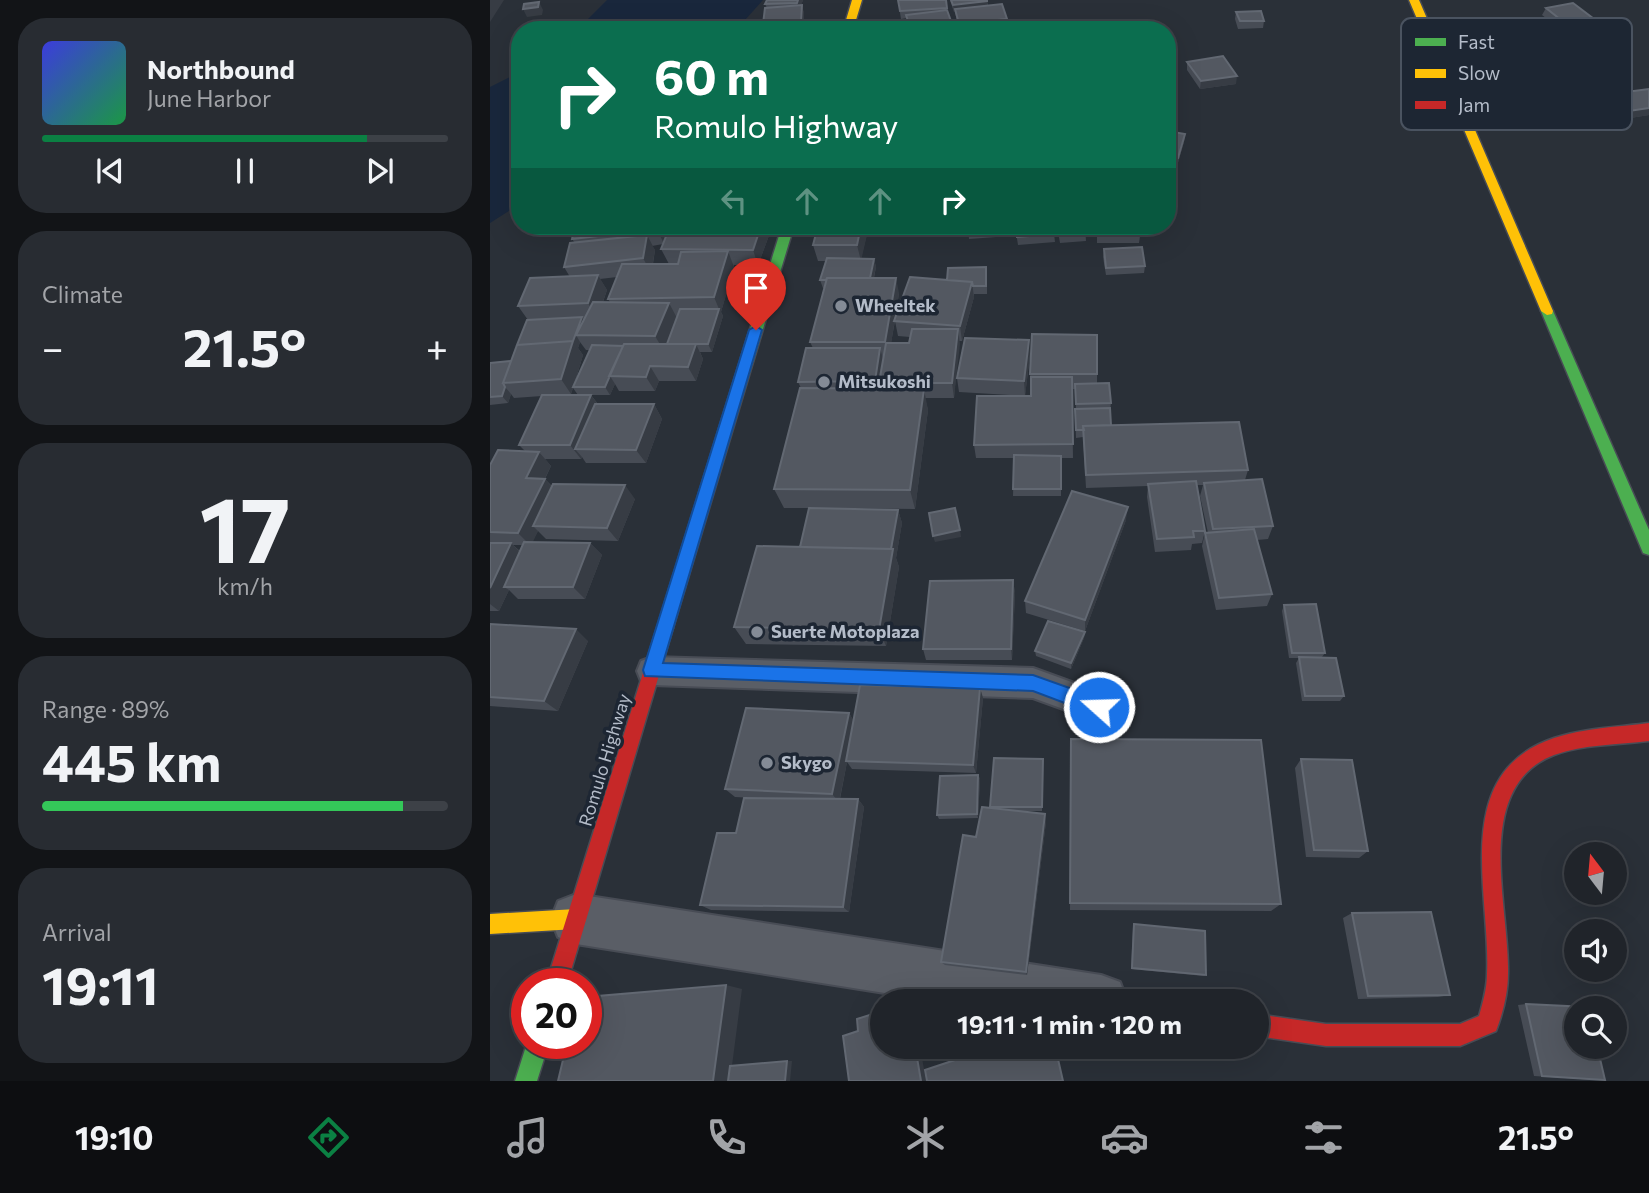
<!DOCTYPE html>
<html lang="en">
<head>
<meta charset="utf-8">
<style>
  :root { --surface:#20242a; --page:#282c32; --text:#f1f3f6; --muted:#a2a4a8; --line:#3d4147; --accent:#0b8043 }
  body { margin:0; font-family:Commissioner,sans-serif; background:var(--page); color:var(--text); height:100vh; display:flex; flex-direction:column; font-size:26px; white-space:nowrap }
  * { box-sizing:border-box; margin:0 }
  p { font-size:23px; color:var(--muted) }
  .icon { flex:none; width:38px; height:38px; fill:none; stroke:currentColor; stroke-width:2; stroke-linecap:round; stroke-linejoin:round }
  .map { position:relative; flex:1; overflow:hidden }
  .panel { display:flex; flex-direction:column; gap:18px; padding:18px; background:#121417; width:490px }
  .panel>* { flex:none }
  .banner { position:absolute; left:21px; top:21px; width:665px; height:214px; border-radius:28px; box-shadow:0 7px 28px #0002,0 0 0 2px var(--line); background:#0b6e4f; color:#fff; overflow:hidden }
  .needle { width:46px; rotate:344deg }
  .buttons { position:absolute; left:1074px; top:842px; display:grid; gap:14px }
  .buttons a { display:grid; place-items:center; width:63px; height:63px; border-radius:50%; background:var(--surface); box-shadow:0 7px 28px #0002,0 0 0 2px var(--line); font-size:35px }
  .speed { position:absolute; left:21px; top:968px; display:flex; gap:14px; font-size:35px; font-weight:700; text-align:center }
  .speed>* { display:grid; place-content:center; width:91px; height:91px; border-radius:50%; background:var(--surface); box-shadow:0 7px 28px #0002,0 0 0 2px var(--line); line-height:1 }
  .speed .limit { border:10px solid #d22; background:#fff; color:#111 }
  .pin { position:absolute; display:grid; place-items:center; width:60px; height:60px; color:#fff; margin:-72px -30px; border-radius:50% 50% 50% 0; rotate:-45deg; box-shadow:0 0 7px #0007 }
  .pin .icon { rotate:45deg }
  .me { position:absolute; width:77px; margin:-38px; rotate:290deg; stroke-linejoin:round; filter:drop-shadow(0 0 5px #0008) }
  .turn { display:flex; align-items:center; gap:24px; height:147px; padding:0 28px; font-size:32px }
  .turn .icon { width:91px; height:91px; stroke-width:2.5 }
  .turn b { display:block; font-size:49px; line-height:60px }
  .lanes { display:flex; align-items:center; height:66px; padding:0 28px; background:#0003; justify-content:center; gap:35px; direction:ltr }
  .lanes .off { opacity:.35 }
  .big { font-size:52px; font-weight:700; line-height:1.1 }
  .panel .tile { flex:1; display:flex; flex-direction:column; justify-content:center; gap:10px; min-width:0; padding:0 24px; border-radius:28px; background:var(--page) }
  .panel .dial { align-items:center; gap:0 }
  .dial b { font-size:91px; line-height:1 }
  .song { display:flex; align-items:center; gap:21px }
  .cover { width:84px; height:84px; border-radius:10px; background:linear-gradient(135deg,hsl(240 70% 55%),hsl(140 70% 35%)) }
  .played { height:7px; border-radius:4px; background:linear-gradient(90deg,var(--accent) 80%,var(--line) 80%) }
  .keys { display:flex; justify-content:space-around; direction:ltr }
  .heat { display:flex; justify-content:space-between; align-items:center; font-size:38px; direction:ltr }
  .charge { height:10px; border-radius:5px; background:linear-gradient(90deg,#34c759 89%,var(--line) 0) }
  .trip { position:absolute; left:380px; top:989px; width:399px; height:70px; border-radius:35px; background:var(--surface); box-shadow:0 7px 28px #0002,0 0 0 2px var(--line); font-weight:700; line-height:70px; text-align:center }
  .menu { display:flex; height:112px; justify-content:space-around; align-items:center; background:#0d0e11; color:var(--muted) }
  .menu .icon { width:49px; height:49px }
  .menu .on { color:var(--accent) }
  .menu b { font-size:32px; color:var(--text) }
  main { display:flex; flex:1; min-height:0 }
  .map>svg:first-child { display:block }
  .water { fill:#19273c }
  .lines { fill:none; stroke-linecap:round; stroke-linejoin:round }
  .lane-casing { stroke:#484c55; stroke-width:4 }
  .street-casing { stroke:#484c55; stroke-width:4 }
  .fast-casing { stroke:#484c55; stroke-width:3 }
  .slow-casing { stroke:#484c55; stroke-width:3 }
  .jam-casing { stroke:#484c55; stroke-width:3 }
  .lane { fill:#5a5e66; fill-rule:evenodd }
  .street { fill:#5a5e66; fill-rule:evenodd }
  .fast { fill:#4caf50; fill-rule:evenodd }
  .slow { fill:#ffc107; fill-rule:evenodd }
  .jam { fill:#c62828; fill-rule:evenodd }
  .wall { fill:#474c55; fill-rule:evenodd }
  .shaded-wall { fill:#373c44 }
  .building { fill:#535861; stroke:#626872; stroke-width:2 }
  .route { fill:#1a73e8; stroke:#114b97; stroke-width:2 }
  .poi-dot { fill:#848b96; stroke:#1d2633; stroke-width:2.5 }
  .labels { text-anchor:middle; stroke-width:7; stroke-linejoin:round; paint-order:stroke }
  .poi-label { font-size:18px; font-weight:bold; fill:#b4bcc9; stroke:#1d2633; text-anchor:start }
  .street-label { font-size:18px; fill:#b4bcc9; stroke:#1d2633 }
  .key { fill:#1d2633; stroke:#4a5360; stroke-width:2 }
  .key-label { font-size:19px; fill:#b4bcc9 }
</style>
</head>
<body>
<main>
<section class="panel">
<div class="tile">
<div class="song"><i class="cover"></i><div><b>Northbound</b><p>June Harbor</p></div></div>
<div class="played"></div>
<div class="keys"><svg class="icon" aria-label="previous" viewBox="0 0 24 24"><path d="M18 5L8 12l10 7zM5 5v14"/></svg><svg class="icon" aria-label="pause" viewBox="0 0 24 24"><path d="M8 5v14M16 5v14"/></svg><svg class="icon" aria-label="next" viewBox="0 0 24 24"><path d="M6 5l10 7-10 7zM19 5v14"/></svg></div>
</div>
<div class="tile"><p>Climate</p>
<div class="heat"><a>−</a><b class="big">21.5°</b><a>+</a></div>
</div>
<div class="tile dial"><b>17</b><p>km/h</p></div>
<div class="tile"><p>Range · 89%</p><b class="big">445 km</b><div class="charge"></div></div>
<div class="tile"><p>Arrival</p><b class="big">19:11</b></div>
</section>
<div class="map">
<svg width="1159" height="1081" viewBox="0 0 1159 1081">
  <rect width="100%" height="100%" fill="#2a3038"/>
  <!-- water -->
  <path class="water" d="M117 0H273L246 30H87Z
    M30 72V204L0 223V87Z"/>
  <g class="lines">
    <!-- lane casing -->
    <g class="lane-casing">
      <path id="lane" d="M162 657 543 668 620 696 625 707 620 718 609 722 543 698 162 685 151 681 147 671 151 661Z"/>
    </g>
    <!-- street casing -->
    <g class="street-casing">
      <path id="street" d="M86 894 611 975 630 982 637 1001H445L86 944 68 937 61 919 68 901Z"/>
    </g>
    <!-- fast casing -->
    <g class="fast-casing">
      <path id="fast" d="M292 226H304L183 628 181 633 175 636 169 633 167 628Z
        M1057 307 1063 311 1159 530V555L1153 553 1151 548 1051 311Z
        M37 1043H59L47 1081H25Z"/>
    </g>
    <!-- slow casing -->
    <g class="slow-casing">
      <path id="slow" d="M362 0H372L363 30H353Z
        M919 0H929L1063 311 1062 314 1057 315 1051 311Z
        M86 909 93 912 96 919 93 926 86 929 0 934V914Z"/>
    </g>
    <!-- jam casing -->
    <g class="jam-casing">
      <path id="jam" d="M175 620 181 623 183 628 77 984H56L167 628 169 623Z
        M1159 723V741C1128 745 1094 744 1064 755 981 787 1020 908 1018 974 1018 992 1013 1013 1006 1031L970 1046H836L766 1036V1014L836 1024H970L989 1016C993 1002 997 988 997 974 1001 893 959 773 1064 738 1094 728 1127 727 1159 723Z"/>
    </g>
    <!-- lane -->
    <use href="#lane" class="lane"/>
    <!-- street -->
    <use href="#street" class="street"/>
    <!-- fast -->
    <use href="#fast" class="fast"/>
    <!-- slow -->
    <use href="#slow" class="slow"/>
    <!-- jam -->
    <use href="#jam" class="jam"/>
  </g>
  <!-- wall -->
  <path class="wall" d="M277 0H313L311 5 314 13 313 29 322 30H274L273 24 277 8 275 4Z
    M408 0H456L457 11 418 24 417 18 411 19Z
    M460 0H497L498 6 517 19V27L488 30H469L465 12H464Z
    M1056 8 1104 19 1101 27 1073 31 1052 15Z
    M746 12 774 21 773 28 748 29 745 19Z
    M1109 29 1132 35 1128 43 1116 45 1105 37Z
    M697 62 746 84 710 89 697 70Z
    M1159 89V115L1134 119 1116 102 1121 94Z
    M677 131 695 134 694 142 687 166 677 164Z
    M85 226 176 229 175 240 214 235 280 233 268 265H244V267L231 312 233 316 222 352H210L213 359 206 381H169L165 391H129L125 384 120 395H88L83 388 81 394 66 395H101L108 404H164L172 419 156 463H96L92 457 91 459H55L61 466 55 479 62 486 145 499 128 541 56 539 48 531 42 542 100 543 112 555 95 599H28L19 590 9 611H0V465L35 451 29 445 52 396 24 398 21 394 18 403 0 405V363L21 361 38 320 28 306 80 277 74 267 85 243 82 239ZM173 244 171 249 179 264H163L165 250 162 246ZM127 277 118 299 120 302H113L117 290 110 279ZM90 342 96 350H100L85 382 93 355 88 348ZM23 545H32L30 551Z
    M379 226 371 258 384 259 386 267 384 278 409 293 405 320 457 280 496 267 497 275V294H484V297L472 341H469L464 398H435L438 410 425 509 343 508 408 510 412 523 406 558 409 567 396 646 256 644 244 627 310 547 319 508H294L284 489 311 388 308 382 323 348 320 342 334 288H333L330 280 336 261H328L323 245ZM405 321 408 336 420 337 419 343H401Z
    M478 226H520V236L479 239Z
    M525 226H563L565 242 528 245Z
    M567 226H595L596 241 570 243Z
    M607 226 650 236 649 243H607Z
    M614 249 655 266 654 273 616 275 613 257Z
    M607 335V384L621 403 620 411 621 425 758 470 755 480 783 526 778 539 767 540 782 594 777 606 726 610 712 546 715 533H718L710 496 713 485H707L715 531 712 543 702 544 701 550 665 552 657 497 658 486 596 488 593 437 586 438 585 409H586L585 389H582L583 458H571V496H523L524 458H486L484 445 541 396 540 374Z
    M540 355 535 396 469 392 467 378Z
    M636 520 595 631 536 613 535 601Z
    M523 580 525 593 522 660H436L433 649Z
    M794 605 835 653 832 657 854 696 850 701H812L806 663 809 658H799L792 611Z
    M0 624 98 641 68 711 0 706Z
    M595 632 594 638 581 669 546 656 545 651Z
    M490 688 493 698 486 773 362 769 357 762 350 799H368L374 807 359 912 221 910 210 905 246 833 283 799 245 797 235 789 359 713 363 720Z
    M581 739 791 904 781 911 580 910Z
    M811 759 878 851 869 858 816 857 805 768Z
    M553 763 552 811H525L556 822 537 975 455 965 451 962 486 837 501 808 500 807Z
    M488 775 490 779 488 818 449 819 447 815Z
    M862 913 960 995 948 997 868 999 853 918Z
    M644 924 716 975 714 976 641 969 643 927Z
    M1036 1004 1106 1080 1044 1076 1028 1005Z"/>
  <!-- shaded-wall -->
  <path class="shaded-wall" d="M0 0H14L0 22Z
    M308 0H313L309 11 307 3Z
    M497 1 498 8 464 12 463 5Z
    M49 2 53 10 52 15 37 17 33 9Z
    M312 5 314 13 313 30 311 22Z
    M1104 19 1101 27 1073 31 1076 24Z
    M1132 35 1128 43 1116 45 1120 37Z
    M747 76 746 84 710 89 711 81Z
    M1159 108V115L1134 119 1139 111Z
    M695 134 694 142 687 166 688 158Z
    M167 226H175L176 229 174 244 167 229Z
    M271 226H277L280 233 268 265 263 250Z
    M371 226H379L371 261 367 245Z
    M157 235 165 250 161 273 153 258Z
    M238 251 244 267 231 312 233 316 222 352 218 344 229 309 224 297Z
    M384 259 386 267 381 289 379 281Z
    M108 275 117 290 107 318 98 303Z
    M406 278 409 293 399 357 395 342Z
    M482 282 484 297 472 341 470 326Z
    M179 303 187 318 174 351 165 336Z
    M92 317 97 325 86 335 90 342 88 348 93 355 81 394 71 379 81 345Z
    M468 329 470 344 464 398 462 383Z
    M539 340 540 355 535 396 534 381Z
    M206 344 213 359 206 381 198 367Z
    M390 348 394 362 389 383 390 388 389 396 385 381Z
    M160 366 169 381 165 391 156 377Z
    M120 376 125 384 120 395 115 387Z
    M15 387 21 394 18 403 12 396Z
    M434 389 438 410 425 509 420 490Z
    M101 395 111 409 85 449 92 457 91 459 80 445Z
    M164 404 172 419 156 463 146 450Z
    M49 452 61 466 48 492 36 478Z
    M55 479 67 493 43 526 48 531 41 546 28 533Z
    M135 485 145 499 128 541 117 528Z
    M638 507 636 520 595 631V620Z
    M408 510 412 523 406 558 409 567 396 646 389 630Z
    M470 530 471 537 445 542 443 536Z
    M21 543 34 556 14 587 19 590 9 611 0 604V588Z
    M100 543 112 555 95 599 83 587Z
    M523 580 525 593 522 660 521 649Z
    M86 629 98 641 68 711 54 701Z
    M595 632 594 638 581 669V663Z
    M490 688 493 698 486 773 483 765Z
    M359 713 365 723 356 761 357 762 349 802 342 794Z
    M488 775 490 779 488 818 487 814Z
    M368 799 374 807 359 912 353 907Z
    M555 814 556 822 537 975 536 972Z
    M236 985 252 989 240 1081H223Z
    M425 1046H430L436 1081H431Z
    M297 1061H302L300 1081H295Z"/>
  <!-- building -->
  <path class="building" d="M277 0H308L307 3 275 4Z
    M408 0H456L457 8 410 11Z
    M461 0H497V1L463 5Z
    M49 2 48 7 33 9 34 4Z
    M1083 3 1104 19 1076 24 1056 8Z
    M512 4 517 19 469 24 465 9Z
    M312 5 311 22 273 24 275 8Z
    M457 10 461 21 419 24 416 15Z
    M771 11 774 21H750L746 12Z
    M464 21 465 30H382V27Z
    M733 56 747 76 711 81 697 62Z
    M1159 89V108L1139 111 1121 94Z
    M677 131 695 134 688 158 677 156Z
    M85 226H167V229L82 239Z
    M218 226H271L263 250 171 249 177 234 214 235Z
    M328 226H371L367 245H323Z
    M478 226H520V229L478 231Z
    M526 226H563L565 234 527 237Z
    M569 226H595L596 233 570 235Z
    M607 226H649L650 236 607 235Z
    M157 235 153 258 74 267 80 243Z
    M652 247 655 266 616 268 614 249Z
    M238 251 224 297 118 299 132 264H188L191 252Z
    M337 258 384 259 380 278H337L336 280H330Z
    M496 267V286H483L482 282 457 280 458 268Z
    M108 275 98 303 28 306 40 278Z
    M420 277 482 282 470 326 404 321Z
    M337 278H406L395 342H320Z
    M103 302 179 303 165 336 86 335Z
    M190 309H229L218 344H177Z
    M92 317 83 341 27 345 37 320Z
    M422 329H468L462 383H389L396 343H419Z
    M542 334 607 335V374H540Z
    M475 338 539 340 534 381 467 378Z
    M83 341 71 379 13 383 27 345Z
    M134 344H206L198 367 160 366 156 377 119 376Z
    M102 345 133 346 115 387H83Z
    M316 348H390L385 381 308 382Z
    M21 361 13 383 15 387 12 396 0 397V363Z
    M541 377H582L583 444 484 445 487 396H541Z
    M619 383 621 403 586 404 585 384Z
    M310 388 434 389 420 490 284 489Z
    M52 395H101L80 445H29Z
    M105 404H164L146 450 85 449Z
    M620 408 621 425 593 426 594 430H586L585 409Z
    M749 422 758 470 596 475 593 426Z
    M8 450 49 452 36 478 55 479 28 533 0 532V465Z
    M524 455 571 456V489H523Z
    M772 479 783 526 723 529 714 483Z
    M706 481 715 531H703L704 537 667 539 658 484Z
    M63 484 135 485 117 528 43 526Z
    M582 491 638 507 595 620 535 601Z
    M319 508 408 510 401 549 310 547Z
    M465 508 470 530 443 536 439 513Z
    M764 529 782 594 729 598 715 533Z
    M34 542 100 543 83 587H14Z
    M0 543H21L0 588Z
    M267 546 403 549 389 630 244 627Z
    M523 580 521 649H433L440 581Z
    M826 604 835 653H802L794 605Z
    M558 621 595 632 581 663 545 651Z
    M0 624 86 629 54 701 0 697Z
    M809 657 846 658 854 696H815Z
    M370 685 490 688 483 765 356 761Z
    M256 708 359 713 342 794 235 789Z
    M581 739 771 740 791 904 580 903Z
    M504 758 553 759 552 807H500Z
    M811 759 862 760 878 851 824 850Z
    M488 775 487 814 447 815 450 776Z
    M254 798 368 799 353 907 210 905 227 833H246Z
    M492 807 555 814 536 972 451 962 473 835 486 837Z
    M941 912 960 995 878 996 862 913Z
    M644 924 715 931 716 975 642 968Z
    M236 985 223 1081H68L77 1043H96V997Z
    M1036 1004 1097 1007V1008H1087V1046H1107L1115 1080 1052 1076Z
    M392 1011V1046H425L431 1081H359L353 1036 368 1031 367 1019Z
    M507 1046H565L573 1081H437L435 1070Z
    M297 1061 295 1081H238L240 1066Z"/>
  <!-- route -->
  <path class="route" d="M266 326 272 330 173 663 543 675 616 701 618 707 616 713 609 716 543 691 155 676 153 670 259 330Z"/>
  <!-- markers -->
  <g class="poi-dot">
    <circle cx="351" cy="306" r="7"/>
    <circle cx="334" cy="382" r="7"/>
    <circle cx="267" cy="632" r="7"/>
    <circle cx="277" cy="763" r="7"/>
  </g>
  <g class="labels">
    <!-- poi labels -->
    <g class="poi-label">
      <text x="365" y="312">Wheeltek</text>
      <text x="348" y="388">Mitsukoshi</text>
      <text x="281" y="638">Suerte Motoplaza</text>
      <text x="291" y="769">Skygo</text>
    </g>
    <!-- street labels -->
    <g class="street-label">
      <text transform="translate(115 760) rotate(-73)" y="6">Romulo Highway</text>
    </g>
  </g>
  <!-- legend -->
  <rect x="911" y="18" width="231" height="112" rx="10" class="key"/>
  <rect x="925" y="38" width="31" height="8" fill="#4caf50"/>
  <rect x="925" y="69" width="31" height="9" fill="#ffc107"/>
  <rect x="925" y="101" width="31" height="8" fill="#c62828"/>
  <g class="key-label">
    <text x="968" y="49">Fast</text>
    <text x="968" y="80">Slow</text>
    <text x="968" y="112">Jam</text>
  </g>
</svg>
<div class="buttons">
<a><svg class="needle" viewBox="-14 -14 28 28"><path d="M0-13l5 13h-10z" fill="#e53935"/><path d="M0 13l5-13h-10z" fill="#a2a4a8"/></svg></a>
<a><svg class="icon" aria-label="sound" viewBox="0 0 24 24"><path d="M4 9h4l5-4v14l-5-4H4zM17 9q2 3 0 6"/></svg></a>
<a><svg class="icon" aria-label="search" viewBox="0 0 24 24"><circle cx="10" cy="10" r="6"/><path d="M15 15l6 6"/></svg></a>
</div>
<div class="speed"><div class="limit">20</div></div>
<div class="pin" style="left:266px;top:330px;background:#d93025"><svg class="icon" aria-label="arrive" viewBox="0 0 24 24"><path d="M6 21V4h12l-3 4 3 4H6"/></svg></div>
<svg class="me" style="left:609px;top:707px" viewBox="-20 -20 40 40"><circle r="17" fill="#1a73e8" stroke="#fff" stroke-width="3"/><path d="M0-11L8 9 0 5-8 9z" fill="#fff"/></svg>
<div class="trip">19:11 · 1 min · 120 m</div>
<div class="banner">
<div class="turn"><svg class="icon" aria-label="right" viewBox="0 0 24 24"><path d="M7 20v-9h11M14 6l5 5-5 5"/></svg><div><b>60 m</b>Romulo Highway</div></div>
<div class="lanes"><svg class="icon off" aria-label="left" viewBox="0 0 24 24"><path d="M17 20v-9H6M10 6l-5 5 5 5"/></svg><svg class="icon off" aria-label="ahead" viewBox="0 0 24 24"><path d="M12 20V5M6 11l6-6 6 6"/></svg><svg class="icon off" aria-label="ahead" viewBox="0 0 24 24"><path d="M12 20V5M6 11l6-6 6 6"/></svg><svg class="icon" aria-label="right" viewBox="0 0 24 24"><path d="M7 20v-9h11M14 6l5 5-5 5"/></svg></div>
</div>
</div>
</main>
<nav class="menu">
<b>19:10</b>
<svg class="icon on" aria-label="directions" viewBox="0 0 24 24"><path d="M12 3l9 9-9 9-9-9zM9 14v-3h6M13 9l2 2-2 2"/></svg>
<svg class="icon" aria-label="music" viewBox="0 0 24 24"><path d="M9 18V5l10-2v13"/><circle cx="6" cy="18" r="3"/><circle cx="16" cy="16" r="3"/></svg>
<svg class="icon" aria-label="phone" viewBox="0 0 24 24"><path d="M5 4h4l2 5-3 2q2 4 5 5l2-3 5 2v4C11 20 4 13 5 4z"/></svg>
<svg class="icon" aria-label="climate" viewBox="0 0 24 24"><path d="M12 3v18M4 7l16 10M4 17L20 7"/></svg>
<svg class="icon" aria-label="car" viewBox="0 0 24 24"><path d="M5 17H2v-5l4-1 3-4h7l3 4 3 1v5h-3M9 17h6M6 11h13"/><circle cx="7" cy="17" r="2"/><circle cx="17" cy="17" r="2"/></svg>
<svg class="icon" aria-label="filters" viewBox="0 0 24 24"><path d="M4 7h16M4 17h16"/><circle cx="9" cy="7" r="2"/><circle cx="15" cy="17" r="2"/></svg>
<b>21.5°</b>
</nav>
</body>
</html>
